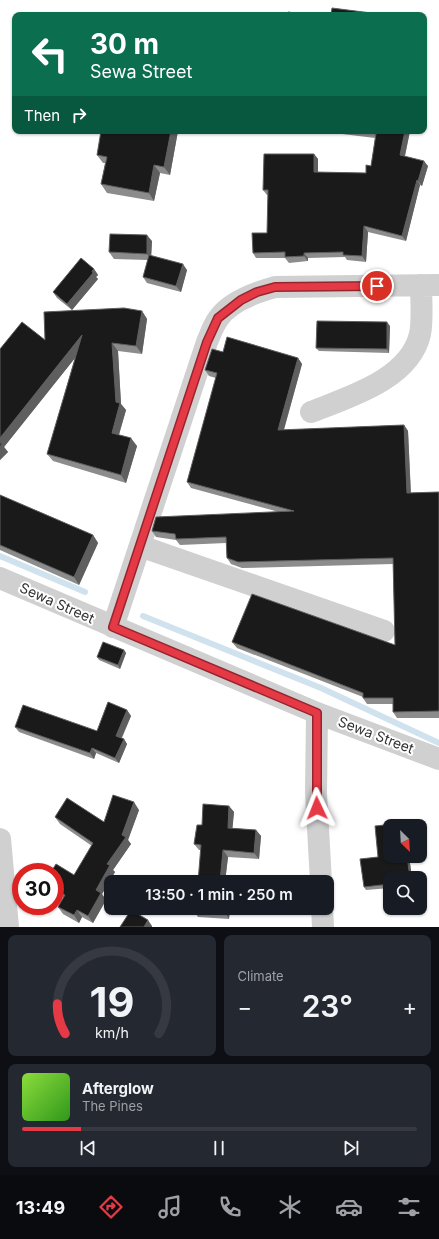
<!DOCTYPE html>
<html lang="en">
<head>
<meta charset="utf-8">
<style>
  :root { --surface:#171b24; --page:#242831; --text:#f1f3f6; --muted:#9ea1a6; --line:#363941; --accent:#e63946 }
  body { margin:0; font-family:Inter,sans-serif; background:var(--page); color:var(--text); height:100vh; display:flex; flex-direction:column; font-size:15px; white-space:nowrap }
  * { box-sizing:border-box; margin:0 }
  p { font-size:13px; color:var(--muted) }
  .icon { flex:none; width:22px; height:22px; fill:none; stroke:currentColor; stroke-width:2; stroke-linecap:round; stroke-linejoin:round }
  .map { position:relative; height:927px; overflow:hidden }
  .panel { display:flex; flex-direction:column; gap:8px; padding:8px; background:#0d0f14; flex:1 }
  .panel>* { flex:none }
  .top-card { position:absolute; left:12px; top:12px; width:415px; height:122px; border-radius:8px; box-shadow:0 1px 3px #0004; background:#0b6e4f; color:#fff; overflow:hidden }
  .needle { width:26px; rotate:156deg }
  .controls { position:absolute; left:383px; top:819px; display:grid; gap:8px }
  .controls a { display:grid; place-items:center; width:44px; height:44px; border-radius:8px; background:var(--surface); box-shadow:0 1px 3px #0004; font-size:20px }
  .speed { position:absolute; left:12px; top:863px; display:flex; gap:8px; font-size:20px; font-weight:700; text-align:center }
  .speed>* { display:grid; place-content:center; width:52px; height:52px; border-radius:50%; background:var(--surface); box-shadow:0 1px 3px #0004; line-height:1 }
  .speed .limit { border:6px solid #d22; background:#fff; color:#111 }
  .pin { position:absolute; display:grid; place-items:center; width:34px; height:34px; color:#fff; margin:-17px; border:2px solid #fff; border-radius:50%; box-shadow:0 1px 4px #0007 }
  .me { position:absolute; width:44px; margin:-22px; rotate:358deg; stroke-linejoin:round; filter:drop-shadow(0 0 3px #0008) }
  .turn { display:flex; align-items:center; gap:14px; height:84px; padding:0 12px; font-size:18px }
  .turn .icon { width:52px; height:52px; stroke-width:2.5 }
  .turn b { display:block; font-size:28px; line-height:34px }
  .then { display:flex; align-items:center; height:38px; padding:0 12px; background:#0003; gap:8px; font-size:15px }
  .big { font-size:30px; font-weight:600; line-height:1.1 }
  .panel .widget { flex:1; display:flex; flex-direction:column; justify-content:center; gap:6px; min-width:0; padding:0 14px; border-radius:8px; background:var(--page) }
  .panel .dial { align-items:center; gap:0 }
  .dial svg { height:104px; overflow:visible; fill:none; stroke:var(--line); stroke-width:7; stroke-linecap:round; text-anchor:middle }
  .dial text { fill:var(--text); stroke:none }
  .song { display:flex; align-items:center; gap:12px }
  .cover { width:48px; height:48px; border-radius:6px; background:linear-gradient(135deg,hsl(90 70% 55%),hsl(110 70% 35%)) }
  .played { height:4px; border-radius:2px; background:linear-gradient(90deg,var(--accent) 15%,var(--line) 15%) }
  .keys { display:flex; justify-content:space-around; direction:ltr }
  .heat { display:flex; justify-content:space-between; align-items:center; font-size:22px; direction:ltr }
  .panel .tiles { flex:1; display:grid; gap:8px; grid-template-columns:1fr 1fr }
  .widget:last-child { grid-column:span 2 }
  .trip { position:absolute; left:104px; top:875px; width:230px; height:40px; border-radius:8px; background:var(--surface); box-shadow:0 1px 3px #0004; font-weight:600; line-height:40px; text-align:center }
  .tab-bar { display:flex; height:64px; justify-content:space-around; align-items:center; background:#090b0e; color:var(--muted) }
  .tab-bar .icon { width:28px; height:28px }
  .tab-bar .selected { color:var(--accent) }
  .tab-bar b { font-size:18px; color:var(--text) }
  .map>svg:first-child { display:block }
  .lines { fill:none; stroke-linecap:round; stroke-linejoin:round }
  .stream { stroke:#cfe2ee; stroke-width:6 }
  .minor { stroke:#d0d0d0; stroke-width:22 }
  .wall { fill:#8c8c8c }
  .shaded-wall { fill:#5f5f5f }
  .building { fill:#1a1a1a; stroke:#5f5f5f }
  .route-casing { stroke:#96252e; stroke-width:10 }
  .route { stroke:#e63946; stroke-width:7 }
  .labels { text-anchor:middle; stroke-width:4; stroke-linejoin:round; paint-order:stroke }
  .street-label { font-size:14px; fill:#333; stroke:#fff }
</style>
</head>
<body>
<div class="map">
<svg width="439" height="927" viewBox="0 0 439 927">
  <rect width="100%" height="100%" fill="#fff"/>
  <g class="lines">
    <!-- stream -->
    <path class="stream" d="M0 556 85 592
      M143 616 321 688 439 743"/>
    <!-- minor -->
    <path class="minor" d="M311 412C349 397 410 379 420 334 423 320 421 299 421 285
      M140 546 384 631
      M0 578 317 713 439 759
      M113 627 207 342C210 335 213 326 218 319 229 302 257 292 275 287L439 285
      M317 713 316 793 321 882
      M0 839 8 927
      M322 908 323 927"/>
  </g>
  <!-- wall -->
  <path class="wall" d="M101 131H178L170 175 160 173 154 201 107 193 101 184 105 163H103L97 155Z
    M333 131H410L405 156 428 166 422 186 420 185 406 241 368 232 366 262 347 260 345 257 308 258V261L289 263 285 258H256L253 253 267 233 268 195H267L263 190 314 154 318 159V172L366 173 371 166 375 138 334 133Z
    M152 241 151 256 187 270 181 292 147 283 143 277 148 260 114 259 109 252Z
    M94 269 98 275 96 277 98 279 72 310 57 298 53 292Z
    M142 311 147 319 142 354 118 351 121 404 126 410 119 435 137 446 126 483 53 461 47 454 75 358 4 447 8 452 0 460V349L45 340Z
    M390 326 389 353 319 351 316 348Z
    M223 352 298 358 302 364 284 430 404 425 408 431 411 493 439 492V718H397L393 712V704H367L363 698V697L237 648 232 642 395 645 393 564 242 568 231 564 227 558 226 543 180 545 176 540 156 537 152 531 279 512 191 488 187 482 216 378 209 376 205 370Z
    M0 495 93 535 98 543 79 585 0 550Z
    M124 650 126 653 120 669 99 660 97 657Z
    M127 710 131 716 122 738 124 739 127 744 119 763 96 753 94 759 19 732 15 727 97 731Z
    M229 806 234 812 232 828 256 830 261 836 259 859 228 857 225 882H198L201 850H199L194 844 202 825Z
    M139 810 128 840 131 844 113 870 115 872 102 894 106 900 93 923 82 917 79 923 63 914 58 907 64 898 55 893V872L74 875 92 846 60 824 55 817 104 822Z
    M390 856H409L412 878H390V888L366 890 364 887Z
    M194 908H230L229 919 198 917 194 911Z"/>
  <!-- shaded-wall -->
  <path class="shaded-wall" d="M171 131H178L170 175 164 167Z
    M405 131H410L404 160 400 155Z
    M314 154 318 159V177L314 172Z
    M424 161 428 166 422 186 418 181Z
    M154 165 160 173 154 201 149 193Z
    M417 180 420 185 406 241 402 236Z
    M364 226 368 232 366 262 362 256Z
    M147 235 152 241 151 260 147 254Z
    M304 253 308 258V261L304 256Z
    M183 264 187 270 181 292 176 286Z
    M94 269 98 275 96 277 98 279 72 310 67 304Z
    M142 311 147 319 142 354 136 346Z
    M387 322 390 326 389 353 387 349Z
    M82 335 87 343 4 447 8 452 0 460V438Z
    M112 343 118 351 121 404 126 410 117 441 112 433 116 402Z
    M298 358 302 364 282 436 278 430Z
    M404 425 408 431 411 499 407 493Z
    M131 438 137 446 126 483 121 475Z
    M93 535 98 543 79 585 74 577Z
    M124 650 126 653 120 669 118 665Z
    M127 710 131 716 120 741 116 736Z
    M124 739 127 744 119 763 115 758Z
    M92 748 96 753 94 759 90 753Z
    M134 802 139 810 128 840 131 844 113 870 115 872 102 894 106 900 93 923 88 916 96 890 107 864 122 835Z
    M229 806 234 812 232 834 228 828Z
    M256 830 261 836 259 859 254 853Z
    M223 850 228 857 225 882H220Z
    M407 856H409L412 878H410Z
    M225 908H230L229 919 225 912Z
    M77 910 82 917 79 923 74 915Z
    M148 920 152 926V927H144Z"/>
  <!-- building -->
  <path class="building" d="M332 8 379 14 378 15H331Z
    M288 12 307 15H288Z
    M101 131H171L164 167 154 165 149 193 101 184 107 157 97 155Z
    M356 131H405L400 155 424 161 418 181 417 180 402 236 364 226 362 256 343 255V252L304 253V256L285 257V252L253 253 252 233H267L268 190H263L264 154H314V172L366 173V165L371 166 376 134Z
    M110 234 147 235V254L109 252Z
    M149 255 183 264 176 286 143 277Z
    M81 258 94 269 92 271 93 273 67 304 53 292Z
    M124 308 142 311 136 346 112 343 116 402 120 403 112 433 131 438 121 475 47 454 82 335 0 438V349L22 322 45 340 44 312Z
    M317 321 387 322V349L316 348Z
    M227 337 298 358 278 430 404 425 407 493 439 492V711L393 712V698H363V693L232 642 252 594 395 645 393 558 238 562 227 558 226 537 176 539 175 534 152 531 156 517 294 511 187 482 217 373 205 370 212 349 223 352Z
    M0 442 2 444 0 447Z
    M0 495 93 535 74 577 0 545Z
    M103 642 124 650 118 665 97 657Z
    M108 702 127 710 116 736 124 739 115 758 92 748 90 753 15 727 23 705 97 731Z
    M113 795 134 802 122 835 126 837 107 864 110 865 96 890 101 893 88 916 77 910 74 915 58 907 65 895 55 889V872H51L56 864 74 875 93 843 55 817 67 798 104 822Z
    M203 804 229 806 228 828 256 830 254 853 223 850 220 882H198L201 845 194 844 197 825H202Z
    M404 823V826H390V856H407L410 878H390V884L364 887 360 859 378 857 375 826Z
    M194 908H225V912L194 911Z
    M131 910 148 920 144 927H120Z"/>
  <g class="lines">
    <!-- route casing -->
    <g class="route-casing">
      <path id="route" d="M317 808V713L113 627 207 342 218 318 241 300 257 292 275 287 377 286"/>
    </g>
    <!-- route -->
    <use href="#route" class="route"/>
  </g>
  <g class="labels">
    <!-- street labels -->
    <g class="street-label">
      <text transform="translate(57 603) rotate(24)" y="5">Sewa Street</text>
      <text transform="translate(376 735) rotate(21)" y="5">Sewa Street</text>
    </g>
  </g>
</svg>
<div class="controls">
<a><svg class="needle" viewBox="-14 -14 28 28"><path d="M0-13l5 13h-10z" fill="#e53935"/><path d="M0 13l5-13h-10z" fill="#9ea1a6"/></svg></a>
<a><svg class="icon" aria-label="search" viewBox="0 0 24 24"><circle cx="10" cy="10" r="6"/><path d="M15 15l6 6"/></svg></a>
</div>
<div class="speed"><div class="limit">30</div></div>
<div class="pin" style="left:377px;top:286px;background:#d93025"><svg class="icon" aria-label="arrive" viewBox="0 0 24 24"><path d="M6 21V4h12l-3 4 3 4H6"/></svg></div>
<svg class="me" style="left:317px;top:808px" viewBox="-20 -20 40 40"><path d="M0-17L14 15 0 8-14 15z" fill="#e63946" stroke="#fff" stroke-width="4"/></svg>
<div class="trip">13:50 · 1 min · 250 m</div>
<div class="top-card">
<div class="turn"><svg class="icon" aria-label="left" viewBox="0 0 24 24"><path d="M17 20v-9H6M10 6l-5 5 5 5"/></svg><div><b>30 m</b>Sewa Street</div></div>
<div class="then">Then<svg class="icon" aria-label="right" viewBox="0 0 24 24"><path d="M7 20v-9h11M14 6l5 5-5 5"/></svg></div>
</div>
</div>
<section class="panel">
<div class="tiles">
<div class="widget dial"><svg viewBox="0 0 100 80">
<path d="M14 69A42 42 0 1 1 86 69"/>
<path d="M14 69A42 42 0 0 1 8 46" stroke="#e63946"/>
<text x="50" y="56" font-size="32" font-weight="700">19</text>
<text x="50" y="72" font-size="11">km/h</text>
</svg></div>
<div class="widget"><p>Climate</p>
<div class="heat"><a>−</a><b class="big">23°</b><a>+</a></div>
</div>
<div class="widget">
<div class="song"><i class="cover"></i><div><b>Afterglow</b><p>The Pines</p></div></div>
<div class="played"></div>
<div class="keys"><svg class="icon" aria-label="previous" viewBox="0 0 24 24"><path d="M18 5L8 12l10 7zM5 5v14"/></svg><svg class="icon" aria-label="pause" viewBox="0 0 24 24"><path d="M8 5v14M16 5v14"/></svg><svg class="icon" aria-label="next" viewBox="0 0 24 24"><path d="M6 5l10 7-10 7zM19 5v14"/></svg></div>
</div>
</div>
</section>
<nav class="tab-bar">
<b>13:49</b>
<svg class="icon selected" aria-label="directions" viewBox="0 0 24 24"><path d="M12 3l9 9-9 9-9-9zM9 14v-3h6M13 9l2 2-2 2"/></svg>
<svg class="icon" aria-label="music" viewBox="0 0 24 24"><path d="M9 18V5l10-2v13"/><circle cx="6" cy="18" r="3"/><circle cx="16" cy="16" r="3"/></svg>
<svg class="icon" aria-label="phone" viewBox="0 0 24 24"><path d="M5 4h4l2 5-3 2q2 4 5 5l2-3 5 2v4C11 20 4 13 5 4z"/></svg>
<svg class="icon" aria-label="climate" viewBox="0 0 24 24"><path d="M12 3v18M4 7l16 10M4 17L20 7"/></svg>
<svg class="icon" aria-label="car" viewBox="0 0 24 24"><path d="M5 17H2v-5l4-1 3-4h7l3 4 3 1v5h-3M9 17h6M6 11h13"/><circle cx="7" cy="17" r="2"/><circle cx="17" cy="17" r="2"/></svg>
<svg class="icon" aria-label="filters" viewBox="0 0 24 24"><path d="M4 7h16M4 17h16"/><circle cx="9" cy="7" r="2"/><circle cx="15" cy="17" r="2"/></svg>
</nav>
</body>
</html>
